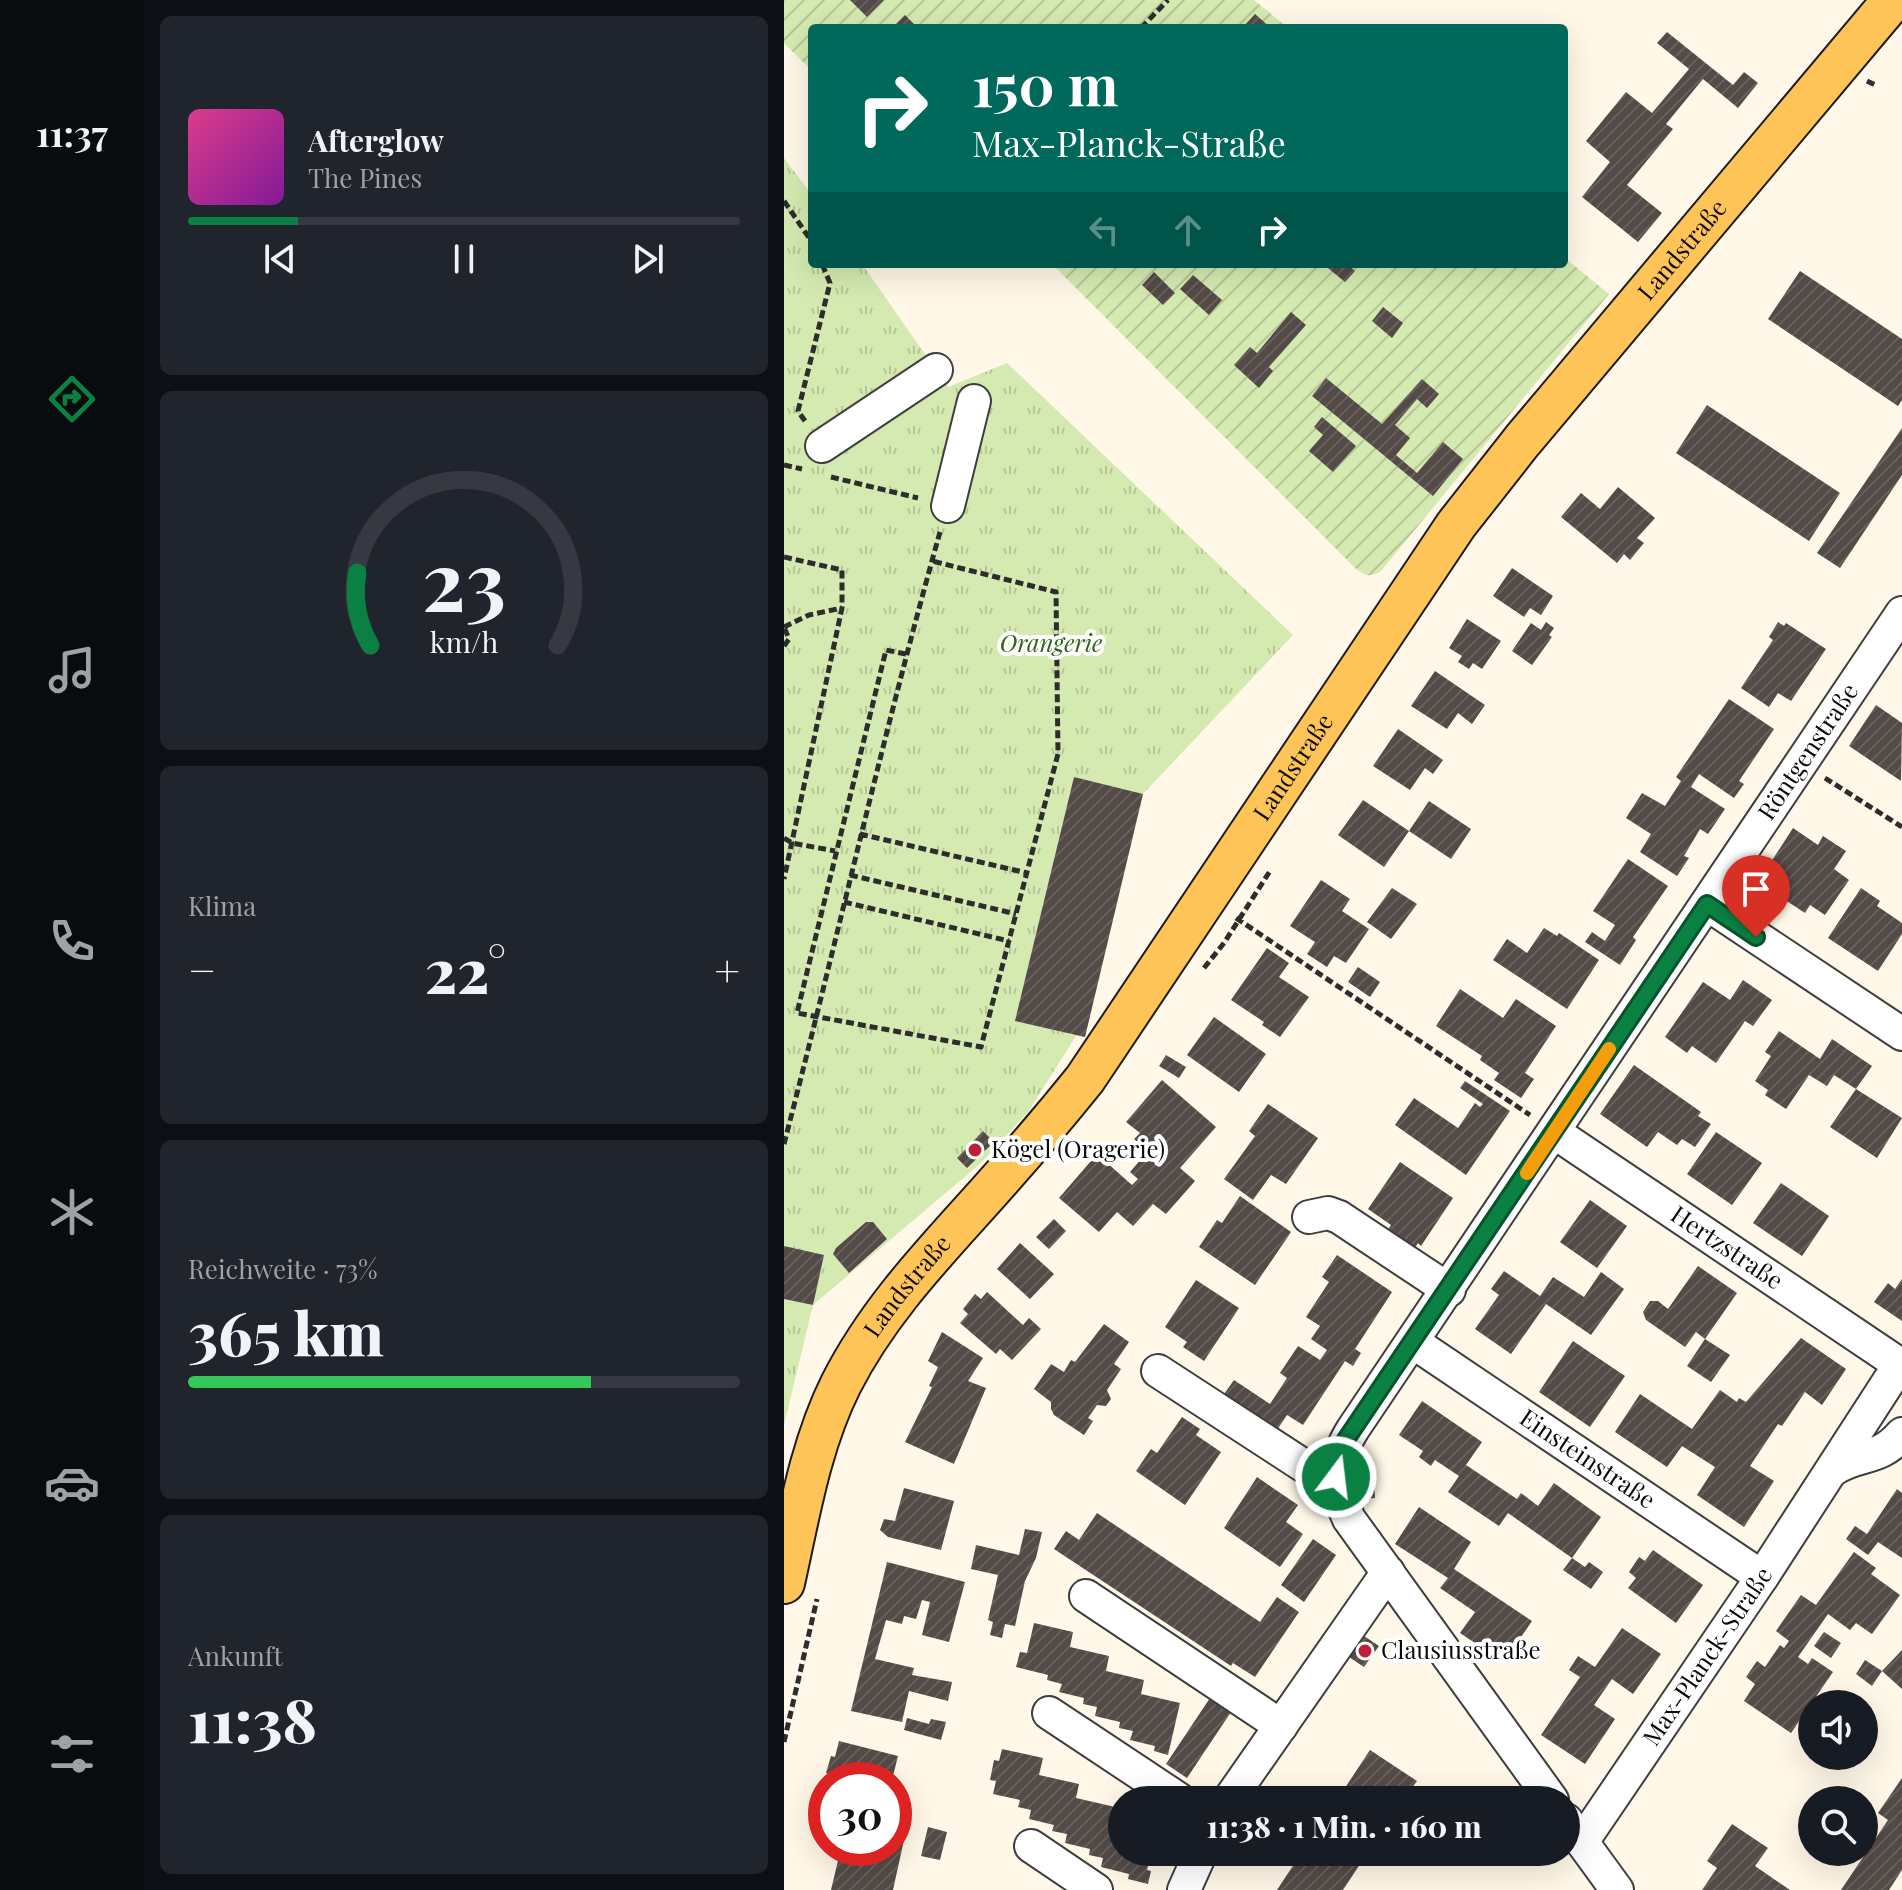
<!DOCTYPE html>
<html lang="de">
<head>
<meta charset="utf-8">
<style>
  :root { --surface:#171b24; --page:#20242c; --text:#f1f3f6; --muted:#9ea1a6; --line:#363941; --accent:#0b8043 }
  body { margin:0; font-family:"Playfair Display",serif; background:var(--page); color:var(--text); height:100vh; display:flex; flex-direction:column; font-size:30px; white-space:nowrap }
  * { box-sizing:border-box; margin:0 }
  p { font-size:26px; color:var(--muted) }
  .icon { flex:none; width:44px; height:44px; fill:none; stroke:currentColor; stroke-width:2; stroke-linecap:round; stroke-linejoin:round }
  .map { position:relative; flex:1; overflow:hidden }
  .sheet { display:flex; flex-direction:column; gap:16px; padding:16px; background:#0d0f14; width:640px }
  .sheet>* { flex:none }
  .hud { position:absolute; left:24px; top:24px; width:760px; height:244px; border-radius:8px; box-shadow:0 8px 32px #0002; background:#00695c; color:#fff; overflow:hidden }
  .buttons { position:absolute; left:1014px; top:1690px; display:grid; gap:16px }
  .buttons a { display:grid; place-items:center; width:80px; height:80px; border-radius:50%; background:var(--surface); box-shadow:0 8px 32px #0002; font-size:40px }
  .speed { position:absolute; left:24px; top:1762px; display:flex; gap:16px; font-size:40px; font-weight:700; text-align:center }
  .speed>* { display:grid; place-content:center; width:104px; height:104px; border-radius:50%; background:var(--surface); box-shadow:0 8px 32px #0002; line-height:1 }
  .speed .limit { border:12px solid #d22; background:#fff; color:#111 }
  .pin { position:absolute; display:grid; place-items:center; width:68px; height:68px; color:#fff; margin:-82px -34px; border-radius:50% 50% 50% 0; rotate:-45deg; box-shadow:0 0 8px #0007 }
  .pin .icon { rotate:45deg }
  .me { position:absolute; width:88px; margin:-44px; rotate:15deg; stroke-linejoin:round; filter:drop-shadow(0 0 6px #0008) }
  .turn { display:flex; align-items:center; gap:28px; height:168px; padding:0 32px; font-size:36px }
  .turn .icon { width:104px; height:104px; stroke-width:2.5 }
  .turn b { display:block; font-size:56px; line-height:68px }
  .lanes { display:flex; align-items:center; height:76px; padding:0 32px; background:#0003; justify-content:center; gap:40px; direction:ltr }
  .lanes .off { opacity:.35 }
  .big { font-size:60px; font-weight:800; line-height:1.1 }
  .sheet .widget { flex:1; display:flex; flex-direction:column; justify-content:center; gap:12px; min-width:0; padding:0 28px; border-radius:12px; background:var(--page) }
  .sheet .dial { align-items:center; gap:0 }
  .dial svg { height:208px; overflow:visible; fill:none; stroke:var(--line); stroke-width:7; stroke-linecap:round; text-anchor:middle }
  .dial text { fill:var(--text); stroke:none }
  .song { display:flex; align-items:center; gap:24px }
  .cover { width:96px; height:96px; border-radius:12px; background:linear-gradient(135deg,hsl(330 70% 55%),hsl(290 70% 35%)) }
  .played { height:8px; border-radius:4px; background:linear-gradient(90deg,var(--accent) 20%,var(--line) 20%) }
  .keys { display:flex; justify-content:space-around; direction:ltr }
  .heat { display:flex; justify-content:space-between; align-items:center; font-size:44px; direction:ltr }
  .charge { height:12px; border-radius:6px; background:linear-gradient(90deg,#34c759 73%,var(--line) 0) }
  .trip { position:absolute; left:324px; top:1786px; width:472px; height:80px; border-radius:40px; background:var(--surface); box-shadow:0 8px 32px #0002; font-weight:800; line-height:80px; text-align:center }
  main { display:flex; flex:1; min-height:0 }
  .tabs { display:flex; flex-direction:column; width:144px; justify-content:space-around; align-items:center; background:#090b0e; color:var(--muted) }
  .tabs .icon { width:56px; height:56px }
  .tabs .on { color:var(--accent) }
  .tabs b { font-size:36px; color:var(--text) }
  .map>svg:first-child { display:block }
  .park { fill:url(#park-tufts) }
  .garden { fill:url(#garden-furrows) }
  .building { fill:url(#building-hatch) }
  .lines { fill:none; stroke-linecap:round; stroke-linejoin:round }
  .minor-casing { stroke:#3e3e3e; stroke-width:36 }
  .major-casing { stroke:#1c1c1c; stroke-width:44 }
  .path { stroke:#2d2d2d; stroke-width:5; stroke-dasharray:8 4; stroke-linecap:butt }
  .minor { stroke:#fff; stroke-width:32 }
  .major { stroke:#ffc458; stroke-width:40 }
  .route-casing { stroke:#07532c; stroke-width:20 }
  .route { stroke:#0b8043; stroke-width:14 }
  .slow { stroke:#f59e0b; stroke-width:14 }
  .poi-dot { fill:#bf1e37; stroke:#fff; stroke-width:3 }
  .labels { text-anchor:middle; stroke-width:8; stroke-linejoin:round; paint-order:stroke }
  .street-label { font-size:24px; fill:#0b0b0b; stroke:#fff }
  .park-label { font-size:24px; font-style:italic; fill:#316419; stroke:#fff }
  .poi-label { font-size:24px; fill:#0b0b0b; stroke:#fff; text-anchor:start }
</style>
</head>
<body>
<main>
<nav class="tabs">
<b>11:37</b>
<svg class="icon on" aria-label="directions" viewBox="0 0 24 24"><path d="M12 3l9 9-9 9-9-9zM9 14v-3h6M13 9l2 2-2 2"/></svg>
<svg class="icon" aria-label="music" viewBox="0 0 24 24"><path d="M9 18V5l10-2v13"/><circle cx="6" cy="18" r="3"/><circle cx="16" cy="16" r="3"/></svg>
<svg class="icon" aria-label="phone" viewBox="0 0 24 24"><path d="M5 4h4l2 5-3 2q2 4 5 5l2-3 5 2v4C11 20 4 13 5 4z"/></svg>
<svg class="icon" aria-label="climate" viewBox="0 0 24 24"><path d="M12 3v18M4 7l16 10M4 17L20 7"/></svg>
<svg class="icon" aria-label="car" viewBox="0 0 24 24"><path d="M5 17H2v-5l4-1 3-4h7l3 4 3 1v5h-3M9 17h6M6 11h13"/><circle cx="7" cy="17" r="2"/><circle cx="17" cy="17" r="2"/></svg>
<svg class="icon" aria-label="filters" viewBox="0 0 24 24"><path d="M4 7h16M4 17h16"/><circle cx="9" cy="7" r="2"/><circle cx="15" cy="17" r="2"/></svg>
</nav>
<section class="sheet">
<div class="widget">
<div class="song"><i class="cover"></i><div><b>Afterglow</b><p>The Pines</p></div></div>
<div class="played"></div>
<div class="keys"><svg class="icon" aria-label="previous" viewBox="0 0 24 24"><path d="M18 5L8 12l10 7zM5 5v14"/></svg><svg class="icon" aria-label="pause" viewBox="0 0 24 24"><path d="M8 5v14M16 5v14"/></svg><svg class="icon" aria-label="next" viewBox="0 0 24 24"><path d="M6 5l10 7-10 7zM19 5v14"/></svg></div>
</div>
<div class="widget dial"><svg viewBox="0 0 100 80">
<path d="M14 69A42 42 0 1 1 86 69"/>
<path d="M14 69A42 42 0 0 1 9 41" stroke="#0b8043"/>
<text x="50" y="56" font-size="32" font-weight="700">23</text>
<text x="50" y="72" font-size="11">km/h</text>
</svg></div>
<div class="widget"><p>Klima</p>
<div class="heat"><a>−</a><b class="big">22°</b><a>+</a></div>
</div>
<div class="widget"><p>Reichweite · 73%</p><b class="big">365 km</b><div class="charge"></div></div>
<div class="widget"><p>Ankunft</p><b class="big">11:38</b></div>
</section>
<div class="map">
<svg width="1118" height="1890" viewBox="0 0 1118 1890">
  <defs>
    <pattern id="park-tufts" width="24" height="20" patternUnits="userSpaceOnUse" patternTransform="scale(2)"><rect width="24" height="20" fill="#d5eab1"/><path d="M3 7l-1-3M5 7V3M7 7l1-3M15 17l-1-3M17 17v-4M19 17l1-3" fill="none" stroke="#b6c797"/></pattern>
    <pattern id="garden-furrows" width="10" height="10" patternUnits="userSpaceOnUse" patternTransform="scale(2)"><rect width="10" height="10" fill="#d5eab1"/><path d="M-1 1l2-2M0 10L10 0M9 11l2-2" fill="none" stroke="#b6c797"/></pattern>
    <pattern id="building-hatch" width="6" height="6" patternUnits="userSpaceOnUse" patternTransform="scale(2)"><rect width="6" height="6" fill="#544a47"/><path d="M-1 1l2-2M0 6l6-6M5 7l2-2" fill="none" stroke="#68605d"/></pattern>
  </defs>
  <rect width="100%" height="100%" fill="#fff8e8"/>
  <!-- park -->
  <path class="park" d="M0 158 28 195V264H78L164 387 223 363 509 635 359 794 301 1037 292 1036 244 1112 196 1164 29 1305 0 1425Z"/>
  <!-- garden -->
  <path class="garden" d="M0 0H470L504 28H28V71L0 43Z
    M780 257 825 294 597 571C586 578 581 576 571 568L268 264H780Z"/>
  <!-- building -->
  <path class="building" d="M66 0H100L83 17Z
    M471 14 487 28H458Z
    M121 15 134 28H108Z
    M883 32 949 85 960 72 974 83 954 108 919 79 882 124 889 129 843 185 878 213 854 242 798 197 826 162 802 141 842 92 868 113 905 69 873 43Z
    M539 264H563L571 271 561 282Z
    M1016 271 1118 339V400L1114 406 984 319Z
    M370 272 391 293 379 305 358 285Z
    M409 275 438 300 425 315 396 289Z
    M599 307 619 323 608 338 588 321Z
    M507 312 522 325 485 367 489 371 475 388 450 365 466 347 473 353Z
    M542 378 598 424 638 379 655 394 643 408 633 399 611 425 626 438 612 455 633 473 659 442 679 459 649 496 528 396Z
    M923 405 1056 493 1025 541 892 453Z
    M538 417 572 446 549 472 525 451 539 435 530 427Z
    M1118 428V475L1056 568 1033 553Z
    M834 487 871 518 853 538 860 543 846 560 840 554 833 563 777 517 797 493 816 509Z
    M728 568 769 596 757 615 746 608 740 617 709 596Z
    M683 619 717 641 698 669 689 663 685 669 674 662 678 656 665 648Z
    M762 622 770 628 765 635 768 637 748 665 728 651 747 623 757 630Z
    M994 622 1000 626 1002 623 1042 649 1007 701 994 693 985 707 957 688 989 640 985 637Z
    M651 671 701 705 688 724 674 713 663 729 627 706Z
    M945 699 990 729 955 781 960 784 950 798 915 774 907 787 941 809 924 834 916 829 900 856 905 858 893 876 856 852 867 834 842 818 858 793 881 806 897 781 892 777Z
    M1092 705 1118 723 1117 781 1065 746Z
    M614 729 659 760 649 774 641 768 626 790 589 766Z
    M290 777 359 794 301 1037 231 1021Z
    M579 800 625 831 600 867 554 835Z
    M645 801 687 829 667 859 625 831Z
    M1009 828 1034 845 1039 836 1062 851 1050 869 1065 880 1041 915 1026 905 1021 913 974 882Z
    M844 859 884 886 849 937 852 940 836 965 801 942 808 932 821 941 831 925 809 911Z
    M537 880 566 899 558 911 585 929 562 963 550 956 543 967 523 954 531 942 506 926Z
    M608 888 633 904 607 939 583 922Z
    M1077 888 1096 901 1093 906 1118 923V934L1094 971 1044 938Z
    M760 928 773 936 775 933 815 960 783 1009 709 960 723 939 743 953Z
    M483 948 505 963 495 977 525 997 496 1037 478 1025 480 1022 447 1000Z
    M574 967 596 982 586 997 564 982Z
    M959 980 988 1000 969 1026 961 1021 932 1063 908 1046 903 1053 881 1037 919 982 946 1000Z
    M676 989 719 1018 732 999 772 1026 741 1073 750 1079 737 1098 710 1080 715 1073 696 1060 698 1056 652 1026Z
    M430 1017 482 1054 455 1092 403 1055Z
    M995 1031 1036 1059 1048 1039 1088 1066 1072 1089 1050 1075 1043 1086 1025 1075 1002 1109 981 1095 984 1090 971 1081 987 1056 981 1052Z
    M382 1055 402 1067 395 1078 375 1066Z
    M850 1065 917 1112 914 1116 927 1124 911 1147 898 1139 893 1145 874 1132 863 1147 816 1114Z
    M378 1080 432 1127 396 1168 411 1181 382 1214 369 1204 349 1226 333 1212 315 1232 275 1198 313 1154 348 1185 354 1179 346 1172 364 1151 350 1139 356 1133 342 1122Z
    M681 1081 726 1111 682 1175 611 1125 630 1098 674 1128 691 1103 696 1107 699 1104 676 1088Z
    M1072 1089 1118 1118 1093 1158 1046 1127Z
    M484 1104 534 1138 502 1184 487 1175 469 1200 440 1179 471 1136 465 1131Z
    M199 1131 210 1142 183 1168 173 1158Z
    M932 1132 978 1163 948 1205 903 1174Z
    M616 1162 669 1198 637 1246 634 1243 626 1255 599 1238 607 1225 584 1209Z
    M997 1183 1045 1216 1018 1256 969 1223Z
    M456 1196 507 1232 471 1285 415 1247 433 1220 438 1223Z
    M806 1200 843 1226 813 1268 776 1242Z
    M270 1219 282 1231 265 1249 252 1237Z
    M82 1222H89L103 1239 65 1273 49 1254 52 1248Z
    M236 1243 270 1274 246 1299 213 1269Z
    M0 1246 40 1255 29 1305 0 1299Z
    M553 1255 608 1292 571 1349 577 1353 569 1366 561 1361 519 1425 503 1415 491 1433 438 1397 450 1380 486 1404 503 1378 496 1373 514 1346 536 1360 543 1350 527 1339 536 1326 522 1317 545 1282 538 1277Z
    M914 1266 953 1293 921 1339 912 1332 901 1347 862 1320 859 1312 866 1301H874L884 1309Z
    M720 1271 756 1296 769 1277 800 1297 817 1272 840 1289 807 1335 762 1304 727 1354 691 1329 715 1295 707 1289Z
    M1118 1279V1321L1090 1302 1104 1283 1111 1289Z
    M412 1280 455 1308 420 1361 399 1347 403 1342 381 1327Z
    M203 1292 239 1325 245 1318 257 1329 228 1360 216 1349 212 1354 176 1323 184 1314 179 1309 191 1294 197 1299Z
    M320 1324 345 1342 330 1364 337 1369 323 1390 327 1399 322 1406 313 1405 304 1418 309 1421 300 1435 270 1415 267 1409V1402L250 1389 267 1364 280 1372 287 1360 291 1362Z
    M158 1332 199 1358 184 1381 202 1388 170 1464 121 1442 148 1387 145 1386 154 1367 144 1361Z
    M1017 1338 1062 1369 1038 1405 1021 1392 998 1426 994 1424 966 1466 990 1481 960 1527 913 1495 931 1467 898 1446 883 1467 831 1432 856 1394 908 1429 936 1390 953 1402 955 1398 962 1402Z
    M921 1339 946 1355 927 1382 903 1366Z
    M789 1341 841 1376 806 1427 755 1392Z
    M638 1401 698 1442 682 1465 733 1499 737 1493 754 1506 770 1483 817 1517 788 1558 724 1513 715 1526 664 1492 675 1476 651 1460 647 1466 635 1457 639 1451 615 1435Z
    M398 1417 416 1429 412 1435 437 1452 401 1505 352 1471 367 1449 373 1453Z
    M473 1477 514 1505 502 1522 519 1534 496 1567 440 1528Z
    M578 1483H590L591 1498 579 1499Z
    M120 1488 170 1501 157 1550 104 1537 96 1530 100 1519 111 1521Z
    M1113 1489 1118 1493V1558L1094 1542 1084 1555 1062 1539 1071 1526 1083 1534Z
    M635 1507 687 1542 670 1569 748 1621 722 1659 699 1643 697 1647 676 1633 691 1612 656 1588 664 1578 611 1544Z
    M313 1513 476 1622 493 1597 515 1612 471 1677 449 1663 447 1666 270 1549 282 1531 295 1540Z
    M241 1529 258 1532 252 1558 241 1581 231 1626 221 1624 218 1638 206 1635 209 1622 204 1620 214 1575 187 1569 192 1545 235 1555Z
    M529 1539 552 1555 520 1602 497 1585Z
    M869 1550 919 1585 892 1623 844 1588 852 1578 845 1572 855 1557 861 1561Z
    M1070 1552 1092 1568 1087 1574 1116 1595 1088 1634 1072 1623 1066 1630 1044 1614 1014 1657 1024 1664 1028 1658 1049 1672 1007 1733 960 1701 971 1684 962 1677 973 1661 981 1667 996 1645 1000 1648 1005 1641 992 1631 1017 1595 1032 1605Z
    M788 1558 801 1567 805 1562 819 1572 807 1589 779 1570Z
    M103 1562 181 1582 165 1642 138 1635 146 1602 138 1600 132 1619 120 1616 118 1624 102 1620 91 1659 130 1668 128 1675 168 1682 164 1701 125 1691 118 1722 67 1711Z
    M250 1623 289 1632 286 1647 325 1656 322 1671 360 1680 357 1694 396 1703 384 1755 370 1751 371 1746 346 1740 349 1731 335 1728 336 1722 311 1716 313 1707 299 1704 300 1698 275 1692 278 1684 263 1680 264 1675 232 1667 236 1652 243 1653Z
    M838 1628 877 1654 849 1694 828 1679 810 1705 831 1719 801 1764 757 1735 796 1677 785 1670 794 1656 811 1667Z
    M1040 1632 1057 1643 1047 1658 1030 1646Z
    M580 1636 595 1646 580 1667 565 1657Z
    M1118 1650V1689L1098 1671Z
    M1081 1660 1098 1671 1088 1686 1072 1674Z
    M426 1698 447 1712 403 1778 382 1764Z
    M123 1718 145 1724 147 1719 162 1722 157 1740 120 1730Z
    M55 1741 114 1756 108 1780H45L46 1774 42 1773 47 1756 51 1757Z
    M218 1749 259 1758 255 1775 295 1784 292 1798 331 1807 327 1825 338 1827V1852H367L363 1870 367 1871 364 1884 344 1879 345 1874 317 1867 319 1858 305 1855 306 1849 281 1843 283 1834 268 1831 270 1825 245 1819 247 1810 234 1807 236 1800 209 1794 212 1781 206 1780 210 1760 215 1761Z
    M586 1750 633 1781 619 1800H553Z
    M1118 1778V1870L1105 1890H1057L1104 1820 1094 1813Z
    M948 1824 984 1848 971 1866 1006 1890H918L933 1868 923 1861Z
    M144 1827 163 1832 156 1860 137 1856Z
    M110 1838 120 1840 109 1890H47L57 1848H110Z
    M518 1852H584L559 1890H493Z"/>
  <g class="lines">
    <!-- minor casing -->
    <g class="minor-casing">
      <g id="minor">
        <path d="M38 446 152 370"/>
        <path d="M164 506 190 401"/>
        <path d="M923 904 1118 1034"/>
        <path id="s1" d="M770 1132 1118 1366"/>
        <path d="M525 1217 544 1213 555 1217 665 1290"/>
        <path id="s2" d="M629 1342 978 1577"/>
        <path d="M374 1371 554 1488"/>
        <path d="M1050 1469C1076 1452 1094 1462 1118 1434"/>
        <path d="M302 1596 497 1726"/>
        <path d="M265 1713 396 1800"/>
        <path d="M445 1800 604 1572"/>
        <path id="s3" d="M768 1800 565 1519C549 1484 548 1462 569 1429L1118 613"/>
        <path d="M782 1820 833 1890"/>
        <path id="s4" d="M798 1842 978 1577 1116 1364"/>
        <path d="M247 1846 312 1890"/>
        <path d="M400 1890 417 1852"/>
      </g>
    </g>
    <!-- major casing -->
    <g class="major-casing">
      <g id="major">
        <path id="s5" d="M0 1583C15 1516 26 1446 57 1384 90 1319 137 1267 185 1214 225 1170 264 1125 301 1079L672 525 738 441 1109 0"/>
      </g>
    </g>
    <!-- path -->
    <path class="path" d="M357 28 384 0
      M1083 81 1093 86
      M0 201 28 242
      M21 421 14 411 46 283 38 264
      M0 465 18 469
      M47 477 134 498
      M0 557 58 570V608L0 879
      M0 627 25 615 58 608
      M0 646 5 639 0 627
      M122 654 102 650 13 1013 197 1047 274 754 272 592 148 561
      M1041 778 1118 827
      M76 834 243 873
      M0 838 8 843 51 851
      M66 875 232 914
      M60 902 225 941
      M452 918 746 1115
      M420 968 440 943 486 871
      M0 1144C53 940 99 735 156 532
      M0 1742 33 1599"/>
    <!-- minor -->
    <use href="#minor" class="minor"/>
    <!-- major -->
    <use href="#major" class="major"/>
  </g>
  <g class="lines">
    <!-- route casing -->
    <g class="route-casing">
      <path id="route" d="M552 1477 559 1444 569 1429 923 904 972 937"/>
    </g>
    <!-- route -->
    <use href="#route" class="route"/>
    <!-- slow -->
    <path class="slow" d="M743 1173 825 1049"/>
  </g>
  <!-- markers -->
  <g class="poi-dot">
    <circle cx="191" cy="1150" r="8"/>
    <circle cx="581" cy="1651" r="8"/>
  </g>
  <g class="labels">
    <!-- street labels -->
    <g class="street-label">
      <text dy="8" stroke="none"><textPath href="#s5" startOffset="1622">Landstraße</textPath></text>
      <text dy="8" stroke="none"><textPath href="#s3" startOffset="1258">Röntgenstraße</textPath></text>
      <text dy="8" stroke="none"><textPath href="#s5" startOffset="974">Landstraße</textPath></text>
      <text dy="8" stroke="none"><textPath href="#s1" startOffset="208">Hertzstraße</textPath></text>
      <text dy="8" stroke="none"><textPath href="#s5" startOffset="326">Landstraße</textPath></text>
      <text dy="8" stroke="none"><textPath href="#s2" startOffset="210">Einsteinstraße</textPath></text>
      <text dy="8" stroke="none"><textPath href="#s4" startOffset="224">Max-Planck-Straße</textPath></text>
    </g>
    <!-- park labels -->
    <g class="park-label">
      <text x="267" y="652">Orangerie</text>
    </g>
    <!-- poi labels -->
    <g class="poi-label">
      <text x="207" y="1158">Kögel (Oragerie)</text>
      <text x="597" y="1659">Clausiusstraße</text>
    </g>
  </g>
</svg>
<div class="buttons">
<a><svg class="icon" aria-label="sound" viewBox="0 0 24 24"><path d="M4 9h4l5-4v14l-5-4H4zM17 9q2 3 0 6"/></svg></a>
<a><svg class="icon" aria-label="search" viewBox="0 0 24 24"><circle cx="10" cy="10" r="6"/><path d="M15 15l6 6"/></svg></a>
</div>
<div class="speed"><div class="limit">30</div></div>
<div class="pin" style="left:972px;top:937px;background:#d93025"><svg class="icon" aria-label="arrive" viewBox="0 0 24 24"><path d="M6 21V4h12l-3 4 3 4H6"/></svg></div>
<svg class="me" style="left:552px;top:1477px" viewBox="-20 -20 40 40"><circle r="17" fill="#0b8043" stroke="#fff" stroke-width="3"/><path d="M0-11L8 9 0 5-8 9z" fill="#fff"/></svg>
<div class="trip">11:38 · 1 Min. · 160 m</div>
<div class="hud">
<div class="turn"><svg class="icon" aria-label="right" viewBox="0 0 24 24"><path d="M7 20v-9h11M14 6l5 5-5 5"/></svg><div><b>150 m</b>Max-Planck-Straße</div></div>
<div class="lanes"><svg class="icon off" aria-label="left" viewBox="0 0 24 24"><path d="M17 20v-9H6M10 6l-5 5 5 5"/></svg><svg class="icon off" aria-label="ahead" viewBox="0 0 24 24"><path d="M12 20V5M6 11l6-6 6 6"/></svg><svg class="icon" aria-label="right" viewBox="0 0 24 24"><path d="M7 20v-9h11M14 6l5 5-5 5"/></svg></div>
</div>
</div>
</main>
</body>
</html>
